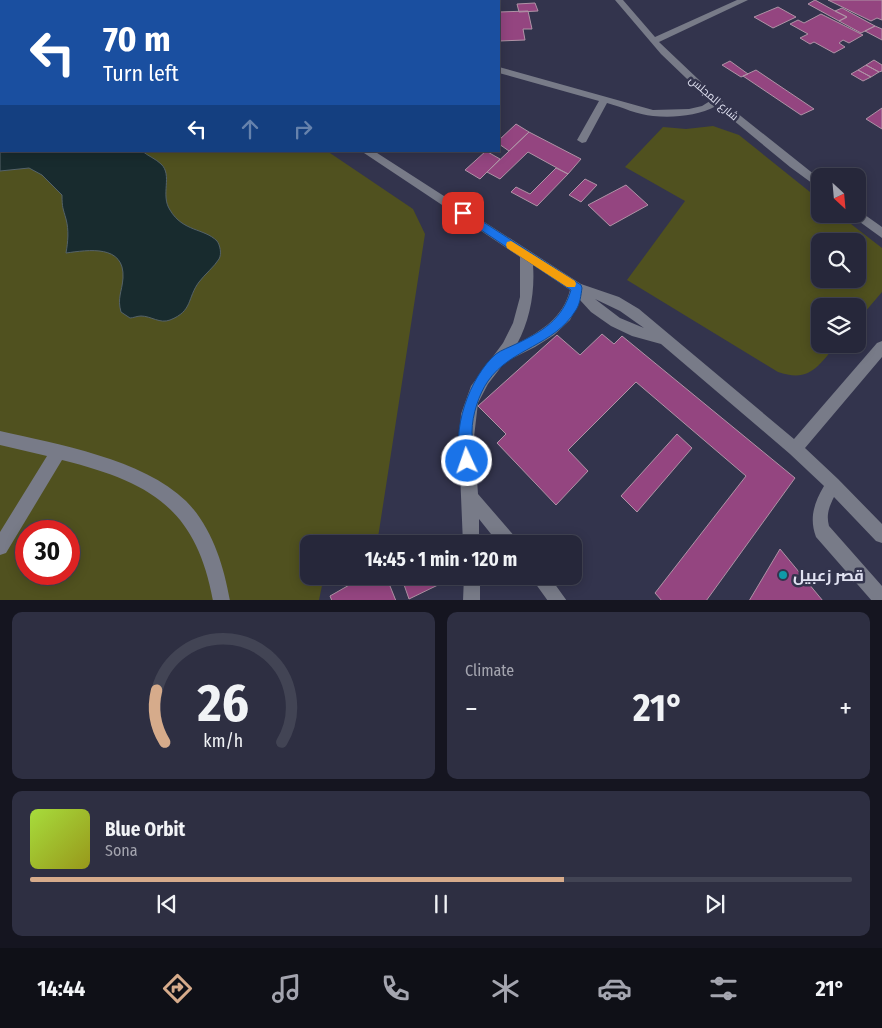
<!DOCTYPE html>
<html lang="en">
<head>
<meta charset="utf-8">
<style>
  :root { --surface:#26273a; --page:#2e2f42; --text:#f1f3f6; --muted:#a4a5af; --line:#424454; --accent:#d6ab8b }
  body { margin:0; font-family:"Fira Sans Condensed",Cairo,sans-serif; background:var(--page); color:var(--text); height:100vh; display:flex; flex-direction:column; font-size:19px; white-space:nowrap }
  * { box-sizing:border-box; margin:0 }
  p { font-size:16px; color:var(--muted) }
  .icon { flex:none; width:28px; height:28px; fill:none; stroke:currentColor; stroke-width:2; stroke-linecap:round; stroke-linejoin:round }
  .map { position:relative; height:600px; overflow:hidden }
  .side { display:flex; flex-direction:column; gap:12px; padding:12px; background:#151520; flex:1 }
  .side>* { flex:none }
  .guide { position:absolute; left:0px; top:0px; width:500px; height:152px; box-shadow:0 2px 12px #0003,0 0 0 1px var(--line); background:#1a4fa0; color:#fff; overflow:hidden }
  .needle { width:32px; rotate:154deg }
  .tools { position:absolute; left:811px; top:168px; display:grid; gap:10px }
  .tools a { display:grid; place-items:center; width:55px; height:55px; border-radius:10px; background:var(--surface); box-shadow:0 2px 12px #0003,0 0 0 1px var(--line); font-size:25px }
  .speed { position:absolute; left:15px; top:520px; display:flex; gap:10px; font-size:25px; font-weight:700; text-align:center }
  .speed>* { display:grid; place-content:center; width:65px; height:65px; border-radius:50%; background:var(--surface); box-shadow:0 2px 12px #0003,0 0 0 1px var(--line); line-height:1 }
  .speed .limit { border:8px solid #d22; background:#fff; color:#111 }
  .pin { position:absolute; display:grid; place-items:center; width:42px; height:42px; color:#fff; margin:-21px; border-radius:10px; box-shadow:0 2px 8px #0006 }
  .me { position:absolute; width:55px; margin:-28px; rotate:357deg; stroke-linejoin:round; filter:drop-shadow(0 0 4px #0008) }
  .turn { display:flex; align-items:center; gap:18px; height:105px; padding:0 20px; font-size:22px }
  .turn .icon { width:65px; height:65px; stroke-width:2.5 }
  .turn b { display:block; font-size:35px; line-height:42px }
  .lanes { display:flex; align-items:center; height:48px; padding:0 20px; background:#0003; justify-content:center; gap:25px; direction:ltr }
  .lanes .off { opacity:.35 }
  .big { font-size:38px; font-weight:700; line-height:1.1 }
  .side .widget { flex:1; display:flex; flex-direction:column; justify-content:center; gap:8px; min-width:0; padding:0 18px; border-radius:10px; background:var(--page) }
  .side .dial { align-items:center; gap:0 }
  .dial svg { height:130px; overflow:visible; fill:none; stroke:var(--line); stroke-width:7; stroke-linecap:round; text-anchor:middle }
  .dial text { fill:var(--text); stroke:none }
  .song { display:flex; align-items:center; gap:15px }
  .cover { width:60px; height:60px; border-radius:8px; background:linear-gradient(135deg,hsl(80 70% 55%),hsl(60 70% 35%)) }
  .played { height:5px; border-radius:2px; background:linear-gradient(90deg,var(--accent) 65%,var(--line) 65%) }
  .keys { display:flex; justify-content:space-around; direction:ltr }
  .heat { display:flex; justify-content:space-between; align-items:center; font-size:28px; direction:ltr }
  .side .tiles { flex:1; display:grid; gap:12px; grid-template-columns:1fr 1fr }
  .widget:last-child { grid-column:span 2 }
  .trip { position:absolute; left:300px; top:535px; width:282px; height:50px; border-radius:10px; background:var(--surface); box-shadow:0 2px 12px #0003,0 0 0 1px var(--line); font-weight:700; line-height:50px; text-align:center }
  .dock { display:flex; height:80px; justify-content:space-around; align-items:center; background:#0f1017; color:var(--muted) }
  .dock .icon { width:35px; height:35px }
  .dock .current { color:var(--accent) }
  .dock b { font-size:22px; color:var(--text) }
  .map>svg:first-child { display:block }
  .green { fill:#50511f; fill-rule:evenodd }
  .water { fill:#182b2e; stroke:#546269 }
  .building { fill:#944580; stroke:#af93a6 }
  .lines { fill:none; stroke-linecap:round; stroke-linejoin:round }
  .minor { fill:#787b88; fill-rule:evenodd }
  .route { fill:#1a73e8; stroke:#114b97 }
  .slow { fill:#f59e0b }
  .culture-dot { fill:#0f9aa8; stroke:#33344d; stroke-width:2 }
  .labels { text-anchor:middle; stroke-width:5; stroke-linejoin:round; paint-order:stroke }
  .far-street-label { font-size:11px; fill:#e1e2f2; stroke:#33344d }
  .near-poi-label { font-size:16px; font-weight:bold; fill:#e1e2f2; stroke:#33344d; text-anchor:start }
</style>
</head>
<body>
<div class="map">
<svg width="882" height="601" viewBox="0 0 882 601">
  <rect width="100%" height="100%" fill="#33344d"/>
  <!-- green -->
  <path class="green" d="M0 0 99 1H1V151H327L413 209 425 234 377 544H309V576H324L319 600H0ZM26 531H69V574H26Z
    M713 126 739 135 820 200V214H838L882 248V292L858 320V306H820V344H837C818 366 810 383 778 372L627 280 685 201 625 167 663 127 686 129ZM820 241H858V279H820Z"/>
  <!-- water -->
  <path class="water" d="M0 112 1 151H142C148 156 156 159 161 164 173 175 160 195 170 210 183 232 204 228 217 241 220 245 222 254 219 259 214 267 205 274 199 282 187 298 193 311 170 320 160 324 151 316 141 316 137 316 133 318 130 318L121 312C117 298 122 292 123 278 125 244 88 250 66 253 68 242 69 230 66 219 63 208 62 208 62 195L42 175 29 168 0 171Z"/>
  <!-- building -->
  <path class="building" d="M815 0 835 11 847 17 839 21 808 4Z
    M828 0H882V20L877 18 871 21Z
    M535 3 538 11 519 12 517 4Z
    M778 7 796 17 773 28 754 17Z
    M842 8 875 26 861 33 839 21 847 17 835 11Z
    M528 11 532 29H523L525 40 499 41V12Z
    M821 14 863 35 849 43 843 40 839 43 845 47 834 53 814 42 810 44 800 38 808 34 790 24 798 20 804 23Z
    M875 26 882 29V40L865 31Z
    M874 60 882 65V71L879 72 866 65Z
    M730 61 748 74 741 77 722 65Z
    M866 65 879 72 871 77 858 70Z
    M756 70 814 109 801 115 743 76Z
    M858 70 871 77 863 81 851 74Z
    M882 108V129L866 119Z
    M516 124 529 132 509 151 499 144V140Z
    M529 132 581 159 568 174 528 152 500 179 487 172Z
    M486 151 500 159 480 179 465 170Z
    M556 168 568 174 537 206 511 192 516 187 530 194Z
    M585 179 597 185 581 202 569 195Z
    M626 185 648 205 610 226 588 205Z
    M602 334 614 344 622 336 795 478 706 601H662L655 593 746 476 636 382 568 450 588 471 556 505 497 443 506 434 478 406 557 335 580 355Z
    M677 434 692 448 637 512 621 496Z
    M780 549 823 601H749Z
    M365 576H386L396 601H332L330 596Z
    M401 576H437L440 584 409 599Z"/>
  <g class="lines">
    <!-- minor -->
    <path class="minor" d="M120 0H129L130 1H121Z
      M615 0H623L655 37 737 0H748L659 42 717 97 820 179V189L790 167 716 106C698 116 673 118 653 116 638 115 622 107 607 103L586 142 582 143 577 140 599 101 499 73V67L653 110 689 109 702 106 710 101 661 54Z
      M361 151H374L581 284 619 297 639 309 794 439 877 343 882 341V357L805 448 838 479 882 524V543L876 541 834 497C829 507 826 515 829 526L882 586V601H872L816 537C809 518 814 503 824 486L790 454 661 344 632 336 611 326 591 312 580 300 570 320 554 335 535 347 505 362 488 384 478 403 474 437 478 494 516 538 518 544H499L479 519V544H463L459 448 461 414 471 386 503 343 513 323 520 297V257ZM533 265 570 290C563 318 541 331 517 344 530 320 535 292 533 265ZM595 299 620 311 644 328 620 318Z
      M858 210 882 227V238L853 217 852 214H858Z
      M0 431C57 444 143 459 186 501 212 527 224 566 230 601H213C196 507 149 482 62 460L6 553 0 555V532L47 456 0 445Z
      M464 576H480V601H463Z
      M530 576H549L567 601H548Z"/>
  </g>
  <!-- route -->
  <path class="route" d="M463 209 581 285 582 288C581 295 580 304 576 310 554 346 511 348 488 381 479 394 472 415 472 432 472 443 476 455 472 466L467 468 463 466C449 433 470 376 496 354 501 350 510 347 516 344 543 331 562 320 571 290L460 216V210Z"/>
  <!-- slow -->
  <path class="slow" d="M511 241 575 281 576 284 575 287H567L507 248 506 245 507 242Z"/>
  <!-- markers -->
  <circle class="culture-dot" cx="783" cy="575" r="5"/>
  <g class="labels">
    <!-- far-street labels -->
    <g class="far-street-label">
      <text transform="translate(714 98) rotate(41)" y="4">شارع المجلس</text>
    </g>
    <!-- near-poi labels -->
    <g class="near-poi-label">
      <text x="793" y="581">قصر زعبيل</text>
    </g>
  </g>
</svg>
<div class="tools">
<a><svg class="needle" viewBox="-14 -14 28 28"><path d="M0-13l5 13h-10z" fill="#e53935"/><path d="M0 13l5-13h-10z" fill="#a4a5af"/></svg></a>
<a><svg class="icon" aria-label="search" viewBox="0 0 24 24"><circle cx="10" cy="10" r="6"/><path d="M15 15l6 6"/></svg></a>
<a><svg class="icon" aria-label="layers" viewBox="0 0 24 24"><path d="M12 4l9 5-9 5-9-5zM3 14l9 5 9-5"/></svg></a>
</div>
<div class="speed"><div class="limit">30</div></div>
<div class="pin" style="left:463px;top:213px;background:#d93025"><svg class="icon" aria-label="arrive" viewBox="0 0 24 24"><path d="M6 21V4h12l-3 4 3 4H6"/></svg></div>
<svg class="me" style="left:467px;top:461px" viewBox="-20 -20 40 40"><circle r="17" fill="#1a73e8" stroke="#fff" stroke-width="3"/><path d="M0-11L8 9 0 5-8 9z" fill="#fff"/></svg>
<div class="trip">14:45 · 1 min · 120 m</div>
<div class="guide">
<div class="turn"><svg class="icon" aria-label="left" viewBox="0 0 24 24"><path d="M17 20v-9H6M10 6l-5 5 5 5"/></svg><div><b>70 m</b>Turn left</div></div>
<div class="lanes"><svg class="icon" aria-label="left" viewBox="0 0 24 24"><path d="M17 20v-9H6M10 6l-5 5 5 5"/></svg><svg class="icon off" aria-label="ahead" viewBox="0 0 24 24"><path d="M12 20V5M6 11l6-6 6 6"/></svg><svg class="icon off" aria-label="right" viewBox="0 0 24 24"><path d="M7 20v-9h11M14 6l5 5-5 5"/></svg></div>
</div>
</div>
<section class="side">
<div class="tiles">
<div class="widget dial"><svg viewBox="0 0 100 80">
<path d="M14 69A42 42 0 1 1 86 69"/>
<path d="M14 69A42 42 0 0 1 9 37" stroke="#d6ab8b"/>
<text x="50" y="56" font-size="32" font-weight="700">26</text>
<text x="50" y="72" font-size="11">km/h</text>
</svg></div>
<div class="widget"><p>Climate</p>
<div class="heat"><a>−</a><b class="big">21°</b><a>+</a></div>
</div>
<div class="widget">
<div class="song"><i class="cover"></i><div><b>Blue Orbit</b><p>Sona</p></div></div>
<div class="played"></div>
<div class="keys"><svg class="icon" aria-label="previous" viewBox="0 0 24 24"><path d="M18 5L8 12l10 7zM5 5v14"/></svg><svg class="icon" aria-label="pause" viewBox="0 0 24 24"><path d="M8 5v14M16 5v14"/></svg><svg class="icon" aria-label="next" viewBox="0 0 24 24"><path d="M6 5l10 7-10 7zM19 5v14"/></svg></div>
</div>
</div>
</section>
<nav class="dock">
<b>14:44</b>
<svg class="icon current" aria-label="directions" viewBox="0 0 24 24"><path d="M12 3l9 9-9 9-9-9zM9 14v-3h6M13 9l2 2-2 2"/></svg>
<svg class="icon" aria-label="music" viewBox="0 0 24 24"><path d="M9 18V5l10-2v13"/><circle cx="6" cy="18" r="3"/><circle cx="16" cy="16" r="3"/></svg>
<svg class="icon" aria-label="phone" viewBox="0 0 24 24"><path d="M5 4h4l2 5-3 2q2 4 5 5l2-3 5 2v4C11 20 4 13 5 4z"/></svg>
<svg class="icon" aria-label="climate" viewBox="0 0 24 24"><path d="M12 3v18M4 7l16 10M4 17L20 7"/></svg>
<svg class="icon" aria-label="car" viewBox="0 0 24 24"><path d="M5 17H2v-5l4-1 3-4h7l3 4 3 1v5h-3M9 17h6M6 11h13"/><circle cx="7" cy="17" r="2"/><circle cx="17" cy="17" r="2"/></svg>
<svg class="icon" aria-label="filters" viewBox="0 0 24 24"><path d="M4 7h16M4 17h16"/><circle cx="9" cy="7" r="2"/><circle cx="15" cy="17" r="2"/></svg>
<b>21°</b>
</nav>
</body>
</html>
